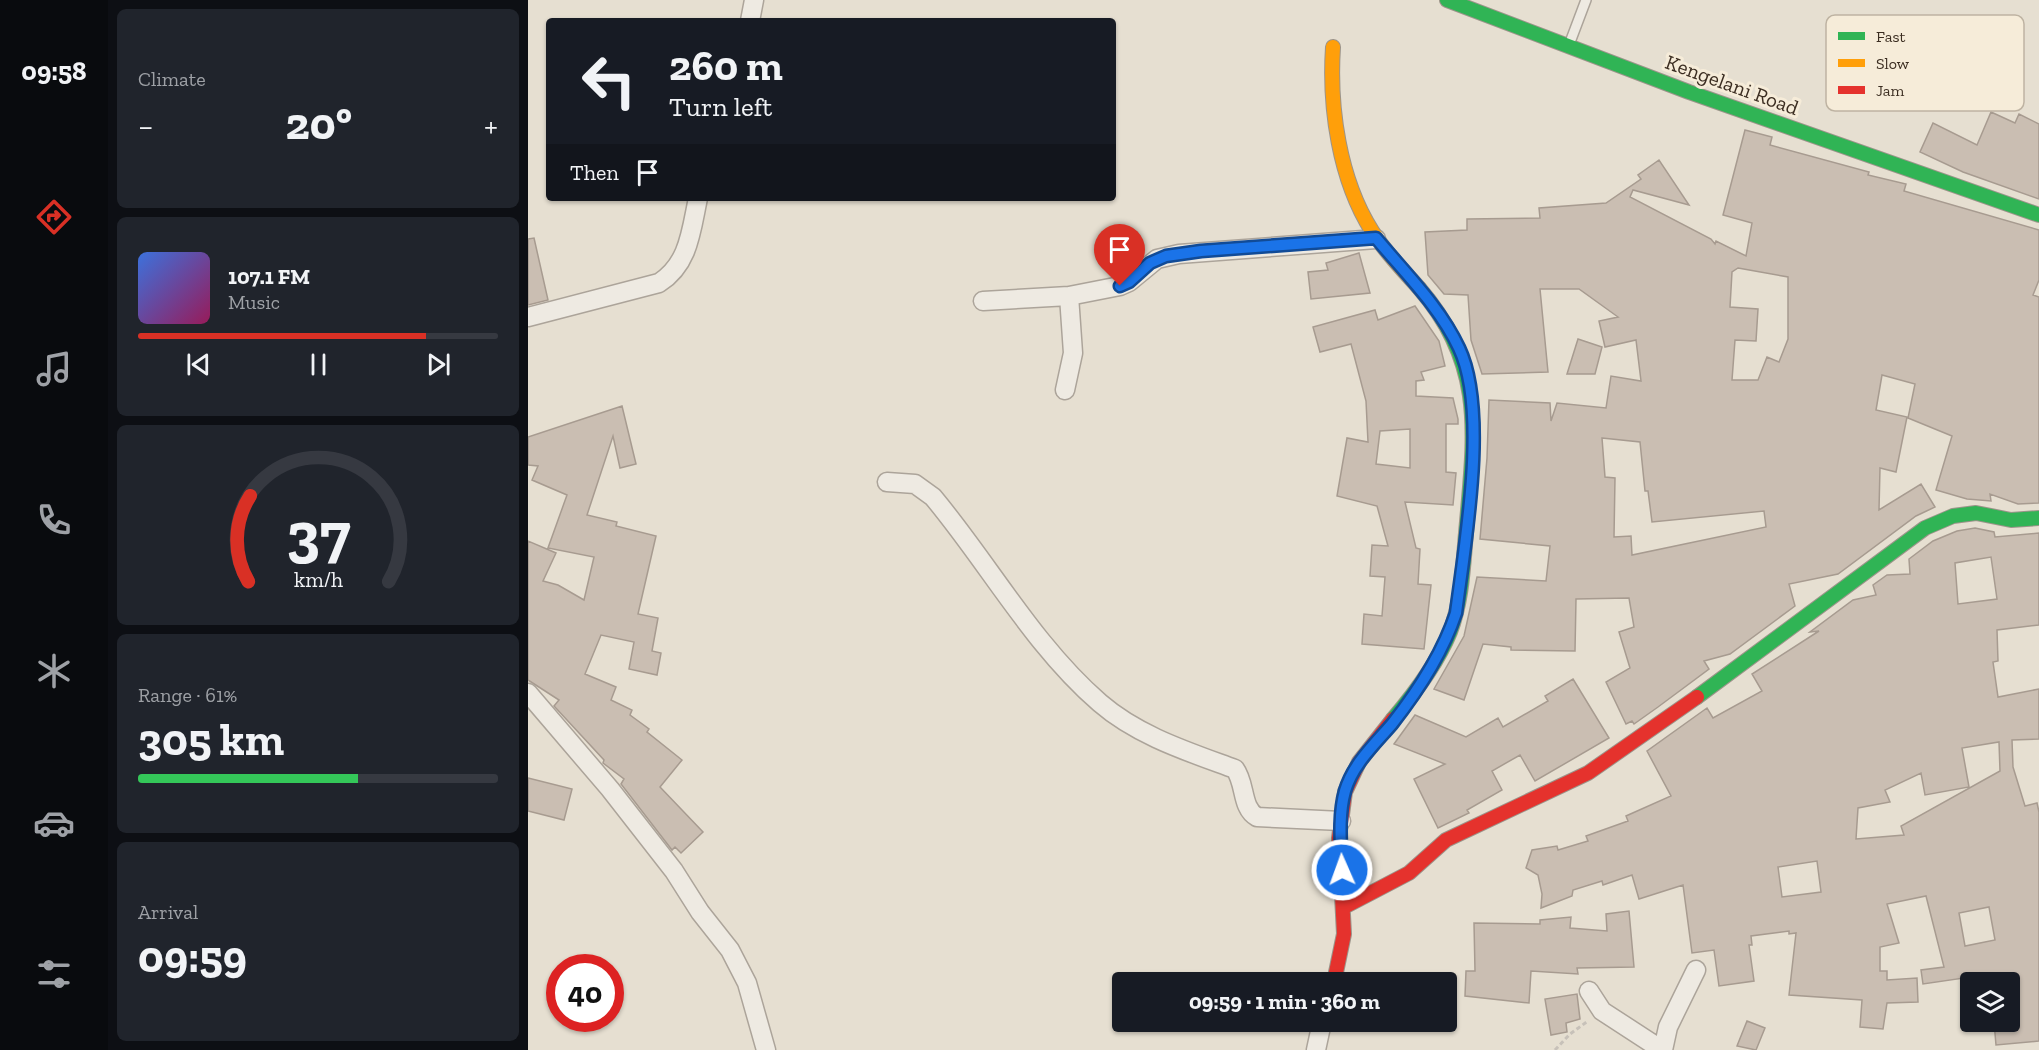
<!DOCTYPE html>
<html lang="en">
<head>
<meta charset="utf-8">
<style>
  :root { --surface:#171b24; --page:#20242c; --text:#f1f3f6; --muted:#9ea1a6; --line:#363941; --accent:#d93025 }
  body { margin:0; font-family:"Zilla Slab",serif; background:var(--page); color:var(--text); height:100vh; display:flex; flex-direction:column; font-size:22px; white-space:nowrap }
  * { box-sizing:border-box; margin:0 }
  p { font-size:20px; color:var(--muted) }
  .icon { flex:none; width:33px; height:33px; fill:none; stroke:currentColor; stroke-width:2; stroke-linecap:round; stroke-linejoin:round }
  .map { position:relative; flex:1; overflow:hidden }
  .sheet { display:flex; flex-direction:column; gap:9px; padding:9px; background:#0d0f14; width:420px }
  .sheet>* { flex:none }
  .guide { position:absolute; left:18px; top:18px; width:570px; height:183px; border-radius:6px; box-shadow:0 2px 4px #0004; background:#171b24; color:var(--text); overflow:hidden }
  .tools { position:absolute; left:1432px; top:972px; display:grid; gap:12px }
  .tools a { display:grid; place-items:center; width:60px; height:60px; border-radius:6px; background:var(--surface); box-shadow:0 2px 4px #0004; font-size:30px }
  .speed { position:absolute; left:18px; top:954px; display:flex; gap:12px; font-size:30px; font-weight:700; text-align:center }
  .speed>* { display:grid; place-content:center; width:78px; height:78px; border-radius:50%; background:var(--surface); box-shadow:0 2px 4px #0004; line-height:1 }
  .speed .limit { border:9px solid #d22; background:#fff; color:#111 }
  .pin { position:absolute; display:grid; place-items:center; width:51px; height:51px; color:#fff; margin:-62px -26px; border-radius:50% 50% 50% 0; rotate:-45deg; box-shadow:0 0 6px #0007 }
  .pin .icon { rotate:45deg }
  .me { position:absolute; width:66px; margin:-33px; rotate:358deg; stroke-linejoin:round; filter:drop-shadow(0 0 4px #0008) }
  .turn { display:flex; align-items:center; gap:21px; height:126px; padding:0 24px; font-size:27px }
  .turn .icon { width:78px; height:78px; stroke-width:2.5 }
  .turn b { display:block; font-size:42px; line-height:51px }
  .then { display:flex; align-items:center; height:57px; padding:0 24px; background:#0003; gap:12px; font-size:22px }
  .big { font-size:45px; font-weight:800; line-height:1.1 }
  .sheet .tile { flex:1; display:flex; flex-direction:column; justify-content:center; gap:9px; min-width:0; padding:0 21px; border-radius:9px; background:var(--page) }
  .sheet .dial { align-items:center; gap:0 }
  .dial svg { height:156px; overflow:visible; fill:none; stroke:var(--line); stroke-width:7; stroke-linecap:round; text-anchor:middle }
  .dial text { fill:var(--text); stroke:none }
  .song { display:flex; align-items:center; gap:18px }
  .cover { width:72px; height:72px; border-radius:9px; background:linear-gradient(135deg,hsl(220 70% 55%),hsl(330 70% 35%)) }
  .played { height:6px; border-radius:3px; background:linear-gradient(90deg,var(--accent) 80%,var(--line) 80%) }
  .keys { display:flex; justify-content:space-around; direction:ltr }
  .heat { display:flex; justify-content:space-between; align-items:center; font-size:33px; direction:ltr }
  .charge { height:9px; border-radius:4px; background:linear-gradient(90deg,#34c759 61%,var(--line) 0) }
  .trip { position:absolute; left:584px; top:972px; width:345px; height:60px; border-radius:6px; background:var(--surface); box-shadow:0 2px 4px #0004; font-weight:800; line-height:60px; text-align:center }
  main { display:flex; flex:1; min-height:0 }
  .menu { display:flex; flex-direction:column; width:108px; justify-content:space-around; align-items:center; background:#090b0e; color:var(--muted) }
  .menu .icon { width:42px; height:42px }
  .menu .selected { color:var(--accent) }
  .menu b { font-size:27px; color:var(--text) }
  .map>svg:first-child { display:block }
  .building { fill:#cabeb2; stroke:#a79b90; stroke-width:1.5; fill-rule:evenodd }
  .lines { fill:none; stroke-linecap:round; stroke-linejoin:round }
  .lane-casing { stroke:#aca49a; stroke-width:12 }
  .street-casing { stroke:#aca49a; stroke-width:21 }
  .fast-casing { stroke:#9c948a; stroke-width:16 }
  .slow-casing { stroke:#9c948a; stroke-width:16 }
  .jam-casing { stroke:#9c948a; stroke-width:16 }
  .path { stroke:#c7c1b9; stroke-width:3; stroke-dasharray:4.5 3; stroke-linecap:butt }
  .lane { stroke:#eeeae2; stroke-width:9 }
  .street { stroke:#eeeae2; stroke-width:18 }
  .fast { stroke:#30b455; stroke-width:14 }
  .slow { stroke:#ff9f0a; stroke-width:14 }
  .jam { stroke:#e5322d; stroke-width:14 }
  .route-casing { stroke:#114b97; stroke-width:15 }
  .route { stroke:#1a73e8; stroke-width:10 }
  .labels { text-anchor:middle; stroke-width:6; stroke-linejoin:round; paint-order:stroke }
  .street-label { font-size:21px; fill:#3b2d21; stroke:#f6ecd9 }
  .key { fill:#f6ecd9; stroke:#beb3a2; stroke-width:1.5 }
  .key-label { font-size:16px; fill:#3b2d21 }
</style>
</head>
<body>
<main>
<nav class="menu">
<b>09:58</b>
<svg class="icon selected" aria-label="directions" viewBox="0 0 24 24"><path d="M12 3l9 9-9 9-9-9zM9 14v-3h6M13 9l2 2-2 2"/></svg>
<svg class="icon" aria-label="music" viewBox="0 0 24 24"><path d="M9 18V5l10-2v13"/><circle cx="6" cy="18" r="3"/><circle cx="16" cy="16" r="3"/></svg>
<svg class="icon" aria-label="phone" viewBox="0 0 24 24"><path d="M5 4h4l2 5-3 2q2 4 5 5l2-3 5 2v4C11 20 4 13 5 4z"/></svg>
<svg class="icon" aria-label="climate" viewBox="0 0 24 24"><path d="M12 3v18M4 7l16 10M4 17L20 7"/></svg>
<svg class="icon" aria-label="car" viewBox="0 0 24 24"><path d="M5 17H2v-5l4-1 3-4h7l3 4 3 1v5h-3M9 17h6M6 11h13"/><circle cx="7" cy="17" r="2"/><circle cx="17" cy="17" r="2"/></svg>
<svg class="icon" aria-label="filters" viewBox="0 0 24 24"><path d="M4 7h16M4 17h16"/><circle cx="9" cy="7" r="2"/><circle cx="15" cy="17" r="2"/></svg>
</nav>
<section class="sheet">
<div class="tile"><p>Climate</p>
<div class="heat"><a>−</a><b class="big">20°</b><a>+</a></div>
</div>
<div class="tile">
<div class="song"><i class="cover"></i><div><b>107.1 FM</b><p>Music</p></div></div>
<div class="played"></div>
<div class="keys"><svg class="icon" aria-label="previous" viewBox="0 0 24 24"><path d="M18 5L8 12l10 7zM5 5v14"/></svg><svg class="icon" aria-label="pause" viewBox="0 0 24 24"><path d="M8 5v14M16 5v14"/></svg><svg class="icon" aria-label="next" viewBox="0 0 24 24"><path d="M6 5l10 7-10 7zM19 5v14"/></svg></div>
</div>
<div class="tile dial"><svg viewBox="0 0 100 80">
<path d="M14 69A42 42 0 1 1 86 69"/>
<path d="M14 69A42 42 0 0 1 15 25" stroke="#d93025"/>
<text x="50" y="56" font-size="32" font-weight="700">37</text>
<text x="50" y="72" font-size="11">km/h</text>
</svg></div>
<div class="tile"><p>Range · 61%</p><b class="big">305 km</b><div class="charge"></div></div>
<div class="tile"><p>Arrival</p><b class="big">09:59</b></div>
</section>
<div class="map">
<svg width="1511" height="1050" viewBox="0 0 1511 1050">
  <rect width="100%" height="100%" fill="#e6dfd1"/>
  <!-- building -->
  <path class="building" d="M1463 112 1487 123 1491 114 1511 124V199L1435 172 1392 152 1405 123 1449 145Z
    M1217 130 1244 137 1242 145 1341 172 1340 175 1378 184 1376 191 1511 230V280L1505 295 1511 297V503L1490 504 1462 494 1463 501 1439 499 1408 490 1424 436 1380 418 1387 384 1354 375 1348 410 1379 417 1368 472 1352 468 1351 510 1393 484 1407 507 1388 516 1310 574 1261 584 1267 606 1202 654 1176 661 1181 669 1130 707 1106 724 1104 721 1098 724 1078 682 1102 668 1091 632 1106 627 1101 598 1048 599 1047 651 983 650V647L955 644 936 700 906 689 936 636 949 577 1018 581 1022 546 952 539 959 458 961 400 1022 403 1023 421 1029 403 1078 408 1083 376 1113 381 1108 340 1077 347 1071 321 1090 317 1051 289H1012L1020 372 954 374 943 340 940 295 916 294 900 275 897 232 939 230V219L1012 218 1011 208 1078 203 1113 179 1110 175 1131 160 1161 205 1105 190 1102 197 1183 239 1187 244 1188 241 1218 256 1224 223 1195 215ZM1210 268 1260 277V339L1251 362 1239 357 1230 380H1204L1207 340 1228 341 1230 309 1202 307 1204 272ZM1074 438 1112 442 1117 491H1120L1124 522 1236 511 1238 527 1104 555 1103 536 1086 537 1087 478 1077 477Z
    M6 238 20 300 0 305V239Z
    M831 253 842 293 783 299 780 272 800 270 798 263Z
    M887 306 911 341 917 366 893 372 896 380 888 381V396L925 398 930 419V424H918V472L928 473 925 505 877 502 888 548 892 549 890 584 903 585 896 649 834 644 836 614 854 616 857 577 842 576 844 545 860 546 849 506 809 496 819 438 840 442 838 401 823 344 792 352 785 327 847 310 850 320ZM882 429V468L848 464 852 431Z
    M1050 339 1074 347 1067 374H1039Z
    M94 406 108 464 92 468 85 436 59 515 89 522 88 526 128 536 110 614 130 618 124 651 133 653 129 675 101 669 106 642 73 635 57 674 88 687 83 700 104 710 102 715 121 729 119 732 154 760 132 787 175 832 153 853 147 847 144 850 93 784 96 779 75 763 76 760 26 706 31 700 0 680V541L28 553 15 581 30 585 56 600 66 557 20 548 39 495 4 480 10 466 0 465V437Z
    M1447 528 1466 532 1467 537 1511 533V625L1469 630 1470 661 1465 662 1470 697 1511 689V739L1484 740 1485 767 1497 806 1509 803 1511 812V1041L1468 1045 1466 1022H1482V982H1463V974L1395 984 1393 970 1416 967 1398 896 1359 904 1371 943 1352 947V971H1359V980L1389 978 1390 1002 1359 1003 1355 1029 1332 1027 1334 1000 1261 995 1268 933 1261 934V931L1223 936 1224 945H1221L1226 981 1191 986 1186 950 1164 953 1155 885 1111 899 1104 875 1075 885 1074 881 1045 890 1044 896 1013 908 1014 894 1010 875 998 868 1004 850 1029 846 1030 850 1060 841 1058 836 1100 821 1098 816 1143 796 1119 751 1179 708 1185 718 1234 691 1224 674 1291 631 1282 632 1325 600 1348 595 1345 585 1359 575 1382 574 1381 559 1405 541 1429 531ZM1463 557 1469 599 1430 604 1427 563ZM1471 742 1472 771 1373 826 1376 835 1328 839 1330 808 1362 802 1357 790 1393 773 1397 795 1441 787 1434 748ZM1289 861 1293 892 1254 897 1250 867ZM1461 907 1467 940 1437 946 1431 913Z
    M1045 679 1081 738 1007 781 992 755 964 771 974 790 939 810 941 813 910 828 886 779 917 764 866 744 887 715 938 737 970 718 975 727 1020 701 1017 696Z
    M0 778 44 789 36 820 0 811Z
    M1101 911 1106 967 1049 968 1050 974 1003 971 1001 1003 937 996 938 971H947L946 923 1012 924V920L1043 917 1042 928 1079 931 1078 914Z
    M1049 994 1052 1019 1038 1023 1039 1032 1023 1035 1017 999Z
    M1219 1021 1237 1028 1228 1050 1209 1046Z"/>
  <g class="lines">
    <!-- lane casing -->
    <g class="lane-casing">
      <path id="lane" d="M1041 45 1058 0"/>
    </g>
    <!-- street casing -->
    <g class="street-casing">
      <path id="street" d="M222 21 226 0
        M455 301 541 296 592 286 601 282 629 259 651 254 848 239
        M0 317 131 283C161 264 163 231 170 198
        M537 390 545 353 541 296
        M359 482 387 484 405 497C461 564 505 645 572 703 610 736 661 752 707 769 718 784 713 808 729 817L813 821
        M0 693 82 789 146 871 172 912 202 950 219 983 238 1050
        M1061 991 1074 1011 1134 1050
        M788 1050 794 1022
        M1135 1050 1140 1027 1168 970"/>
    </g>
    <!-- fast casing -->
    <g class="fast-casing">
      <path id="fast" d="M919 0 1161 92 1511 215
        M1169 697 1397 528 1425 516 1448 513 1483 520 1511 518
        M865 719C887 693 909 664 922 632 934 601 935 566 938 533 946 438 959 366 891 288"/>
    </g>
    <!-- slow casing -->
    <g class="slow-casing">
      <path id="slow" d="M805 47C801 107 811 179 844 231 857 252 875 270 891 288"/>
    </g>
    <!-- jam casing -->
    <g class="jam-casing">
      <path id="jam" d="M816 907 881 873 918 840 1060 773 1169 697
        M806 982 816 934 811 838 817 792 831 762 865 719"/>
    </g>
    <!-- path -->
    <path class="path" d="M1027 1050 1042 1034 1060 1021"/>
    <!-- lane -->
    <use href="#lane" class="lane"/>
    <!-- street -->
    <use href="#street" class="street"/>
    <!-- fast -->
    <use href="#fast" class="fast"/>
    <!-- slow -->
    <use href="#slow" class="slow"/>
    <!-- jam -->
    <use href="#jam" class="jam"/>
  </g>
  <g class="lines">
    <!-- route casing -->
    <g class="route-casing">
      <path id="route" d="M592 286 601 282 622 263 638 256 673 251 848 238C877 273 912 307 931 348 961 411 937 543 928 613 915 652 890 691 864 724 846 745 825 764 817 791 810 816 813 845 814 870"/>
    </g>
    <!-- route -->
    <use href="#route" class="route"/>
  </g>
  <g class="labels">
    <!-- street labels -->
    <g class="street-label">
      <text transform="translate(1204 85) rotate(20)" y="7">Kengelani Road</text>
    </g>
  </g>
  <!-- legend -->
  <rect x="1298" y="15" width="198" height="96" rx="9" class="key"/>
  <rect x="1310" y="32" width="27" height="8" fill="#30b455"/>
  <rect x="1310" y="59" width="27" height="8" fill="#ff9f0a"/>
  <rect x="1310" y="86" width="27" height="8" fill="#e5322d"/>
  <g class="key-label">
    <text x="1348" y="42">Fast</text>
    <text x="1348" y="69">Slow</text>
    <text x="1348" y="96">Jam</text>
  </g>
</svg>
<div class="tools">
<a><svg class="icon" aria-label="layers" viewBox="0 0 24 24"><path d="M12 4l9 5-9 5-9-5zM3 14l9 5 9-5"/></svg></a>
</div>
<div class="speed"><div class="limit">40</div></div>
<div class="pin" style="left:592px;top:286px;background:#d93025"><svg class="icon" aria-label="arrive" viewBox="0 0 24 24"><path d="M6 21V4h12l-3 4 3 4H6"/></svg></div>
<svg class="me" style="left:814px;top:870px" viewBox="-20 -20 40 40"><circle r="17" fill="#1a73e8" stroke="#fff" stroke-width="3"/><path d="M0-11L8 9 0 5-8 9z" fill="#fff"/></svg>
<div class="trip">09:59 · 1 min · 360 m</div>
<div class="guide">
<div class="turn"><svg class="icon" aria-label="left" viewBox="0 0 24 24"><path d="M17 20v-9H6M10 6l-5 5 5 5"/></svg><div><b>260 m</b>Turn left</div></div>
<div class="then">Then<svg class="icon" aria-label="arrive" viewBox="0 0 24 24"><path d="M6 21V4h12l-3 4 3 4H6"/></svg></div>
</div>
</div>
</main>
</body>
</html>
